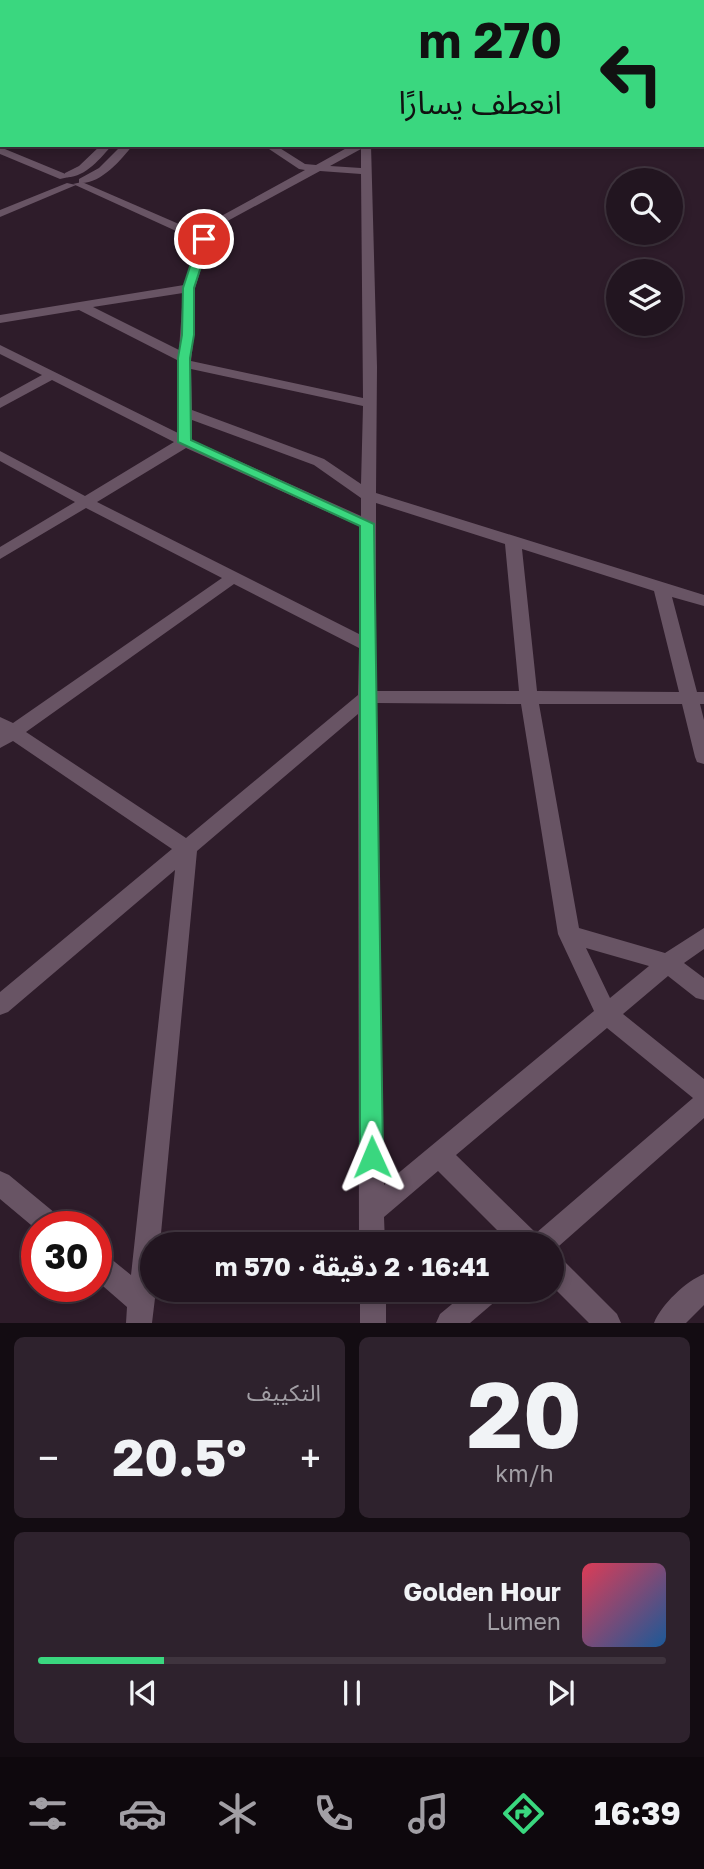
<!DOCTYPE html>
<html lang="ar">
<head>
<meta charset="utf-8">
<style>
  :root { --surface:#221520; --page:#2e222d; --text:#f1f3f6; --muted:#a29fa5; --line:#3f343e; --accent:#3ad77f }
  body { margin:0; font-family:"Golos Text","Noto Sans Arabic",sans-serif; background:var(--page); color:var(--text); direction:rtl; height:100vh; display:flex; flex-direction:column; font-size:26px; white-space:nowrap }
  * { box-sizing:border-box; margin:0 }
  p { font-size:23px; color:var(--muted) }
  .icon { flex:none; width:38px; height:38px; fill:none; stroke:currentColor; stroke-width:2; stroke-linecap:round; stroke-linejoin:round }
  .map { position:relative; height:1323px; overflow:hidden; direction:ltr }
  .sheet { display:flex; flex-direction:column; gap:14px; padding:14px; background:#130c12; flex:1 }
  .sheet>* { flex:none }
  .banner { position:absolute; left:0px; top:0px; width:705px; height:147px; box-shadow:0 4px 10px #0003,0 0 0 2px var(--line); direction:rtl; background:#3ad77f; color:#111; overflow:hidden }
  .controls { position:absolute; left:606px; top:168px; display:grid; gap:14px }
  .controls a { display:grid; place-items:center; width:77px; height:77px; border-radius:50%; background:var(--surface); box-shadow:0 4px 10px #0003,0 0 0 2px var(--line); font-size:35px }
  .speed { position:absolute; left:21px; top:1211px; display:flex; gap:14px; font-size:35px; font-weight:700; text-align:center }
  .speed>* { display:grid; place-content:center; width:91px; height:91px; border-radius:50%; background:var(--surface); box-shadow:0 4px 10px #0003,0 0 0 2px var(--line); line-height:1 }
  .speed .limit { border:10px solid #d22; background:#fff; color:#111 }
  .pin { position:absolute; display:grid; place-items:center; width:60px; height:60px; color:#fff; margin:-30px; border:4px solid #fff; border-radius:50%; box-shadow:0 2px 7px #0007 }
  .me { position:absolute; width:77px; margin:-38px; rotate:359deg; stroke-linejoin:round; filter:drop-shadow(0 0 5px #0008) }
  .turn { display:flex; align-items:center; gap:24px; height:147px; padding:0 28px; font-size:32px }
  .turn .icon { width:91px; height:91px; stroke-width:2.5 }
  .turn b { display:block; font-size:49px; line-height:60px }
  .big { font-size:52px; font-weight:700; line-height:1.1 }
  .sheet .card { flex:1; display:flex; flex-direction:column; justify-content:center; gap:10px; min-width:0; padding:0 24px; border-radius:10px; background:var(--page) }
  .sheet .dial { align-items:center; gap:0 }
  .dial b { font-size:91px; line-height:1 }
  .song { display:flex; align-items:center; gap:21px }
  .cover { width:84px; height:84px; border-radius:10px; background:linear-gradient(135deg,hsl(350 70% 55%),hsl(210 70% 35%)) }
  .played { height:7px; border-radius:4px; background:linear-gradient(90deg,var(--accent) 20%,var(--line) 20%) }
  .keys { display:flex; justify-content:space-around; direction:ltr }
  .heat { display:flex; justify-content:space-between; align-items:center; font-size:38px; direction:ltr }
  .sheet .tiles { flex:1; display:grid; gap:14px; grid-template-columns:1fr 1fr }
  .card:last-child { grid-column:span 2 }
  .trip { position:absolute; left:140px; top:1232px; width:424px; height:70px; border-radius:35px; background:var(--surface); box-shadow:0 4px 10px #0003,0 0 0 2px var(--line); font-weight:700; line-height:70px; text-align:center; direction:rtl }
  .menu { display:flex; height:112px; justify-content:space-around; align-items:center; background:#0e080d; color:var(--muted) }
  .menu .icon { width:49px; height:49px }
  .menu .selected { color:var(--accent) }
  .menu b { font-size:32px; color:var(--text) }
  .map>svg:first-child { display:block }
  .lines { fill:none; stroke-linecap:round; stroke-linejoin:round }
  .minor { fill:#685464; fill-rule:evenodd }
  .tertiary { fill:#685464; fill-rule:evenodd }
  .trunk { fill:#bc8eb2; fill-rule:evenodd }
  .route { fill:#3ad77f; stroke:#268c53; stroke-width:2 }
</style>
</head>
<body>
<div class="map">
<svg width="704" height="1323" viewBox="0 0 704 1323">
  <rect width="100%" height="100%" fill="#2e1c2a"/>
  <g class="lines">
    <!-- minor -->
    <path class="minor" d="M11 0H37L39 2H12Z
      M0 17H2V23H0Z
      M0 49H2V55H0Z
      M2 92V98L0 99V93Z
      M2 115V122H0V116Z
      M263 145H275L305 164 316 165 352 145H371L377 367 376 493 704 595V606L672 597 697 692H704V704H700L704 720V764L697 762 695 757 682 704H539L579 928 665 953 704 928V949L684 963 704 978V1000L696 998 668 976 623 1014 704 1079V1118L551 1253V1244H511L438 1171 384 1217 385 1244H359L358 714 197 851 160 1244H152V1290H156L152 1323H126L127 1307 96 1280V1250L105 1254 131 1275 175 870 8 1012 0 1015V992L172 849 13 741 0 748V717L13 723 222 578 86 508 0 559V547L75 502 0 461V451L85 496 174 442 52 380 0 408V398L42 375 0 354V345L178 433 177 360 79 310 0 323V315L184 285 198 241 73 184 82 182 202 234 214 220 305 170 299 169ZM361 149V168L330 166ZM320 171 361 174 363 398 191 361 194 335 195 288 210 240 222 224ZM183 293 179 350 93 307ZM191 369 363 406 361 484 324 459 192 410ZM192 420 314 465 361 498V516L192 440ZM186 448 361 527 359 634 97 502ZM376 503 505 544 519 691H376ZM522 549 654 591 679 692 537 691ZM234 584 359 648 358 695 186 838 26 732ZM376 703 521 704 558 934 594 1011 384 1185ZM586 948 649 966 610 998ZM607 1028 693 1098 536 1233 456 1155Z
      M0 147 68 175 69 177 60 179 0 154Z
      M0 1171 9 1175 61 1218 65 1227H37V1230L0 1199Z
      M551 1253 560 1257 617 1314 621 1323H589L551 1285Z
      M704 1274V1305L686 1323H654C661 1305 686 1281 704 1274Z
      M360 1290H386V1323H360Z
      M469 1290H502L498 1299 470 1323H436L440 1314Z"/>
    <!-- tertiary -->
    <path class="tertiary" d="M101 145H112C101 158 84 179 65 177V173L79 166Z
      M122 145H133C121 160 100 185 79 183V179L99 168Z
      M67 183 76 185 0 217V210Z"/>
    <!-- trunk -->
    <path class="trunk" d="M81 0H107L108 2H82Z
      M121 0H148L149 2H122Z"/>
  </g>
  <!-- route -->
  <path class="route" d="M204 235 210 239 194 288V335L190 358 191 440 374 524 383 1157 379 1164 372 1167 364 1164 360 1157V526L178 442V358L182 335 183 288 199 239Z"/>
</svg>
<div class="controls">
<a><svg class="icon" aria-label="search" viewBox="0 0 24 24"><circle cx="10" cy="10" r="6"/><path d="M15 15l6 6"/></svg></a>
<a><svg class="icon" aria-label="layers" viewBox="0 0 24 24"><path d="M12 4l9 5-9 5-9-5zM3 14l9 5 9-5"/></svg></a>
</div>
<div class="speed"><div class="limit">30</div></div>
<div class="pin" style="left:204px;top:239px;background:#d93025"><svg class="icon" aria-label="arrive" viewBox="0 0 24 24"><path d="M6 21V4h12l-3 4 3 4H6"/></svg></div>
<svg class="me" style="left:372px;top:1157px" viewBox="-20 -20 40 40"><path d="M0-17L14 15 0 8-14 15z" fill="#3ad77f" stroke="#fff" stroke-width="4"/></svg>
<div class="trip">16:41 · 2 دقيقة · 570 m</div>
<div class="banner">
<div class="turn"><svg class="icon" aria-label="left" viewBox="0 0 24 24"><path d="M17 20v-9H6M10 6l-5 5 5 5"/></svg><div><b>270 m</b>انعطف يسارًا</div></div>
</div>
</div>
<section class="sheet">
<div class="tiles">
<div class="card dial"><b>20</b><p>km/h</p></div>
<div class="card"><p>التكييف</p>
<div class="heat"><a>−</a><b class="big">20.5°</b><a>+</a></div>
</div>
<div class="card">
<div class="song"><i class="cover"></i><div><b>Golden Hour</b><p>Lumen</p></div></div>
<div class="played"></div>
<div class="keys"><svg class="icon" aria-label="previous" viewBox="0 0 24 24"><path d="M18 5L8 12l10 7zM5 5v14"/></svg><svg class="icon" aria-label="pause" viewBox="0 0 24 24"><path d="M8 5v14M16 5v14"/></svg><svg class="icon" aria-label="next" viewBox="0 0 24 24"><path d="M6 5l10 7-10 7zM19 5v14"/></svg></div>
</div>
</div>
</section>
<nav class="menu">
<b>16:39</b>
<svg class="icon selected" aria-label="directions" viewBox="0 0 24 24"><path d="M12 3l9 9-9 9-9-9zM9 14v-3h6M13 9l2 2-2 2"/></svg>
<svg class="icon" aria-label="music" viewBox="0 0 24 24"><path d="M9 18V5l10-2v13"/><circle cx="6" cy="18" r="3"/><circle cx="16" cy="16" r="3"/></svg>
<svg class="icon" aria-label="phone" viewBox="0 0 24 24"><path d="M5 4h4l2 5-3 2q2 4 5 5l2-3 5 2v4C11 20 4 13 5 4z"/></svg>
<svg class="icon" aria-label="climate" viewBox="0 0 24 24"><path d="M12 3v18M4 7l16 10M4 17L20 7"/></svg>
<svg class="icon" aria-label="car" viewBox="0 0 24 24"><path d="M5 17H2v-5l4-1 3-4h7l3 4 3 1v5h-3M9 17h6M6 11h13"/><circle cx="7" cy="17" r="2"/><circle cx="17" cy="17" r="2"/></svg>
<svg class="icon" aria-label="filters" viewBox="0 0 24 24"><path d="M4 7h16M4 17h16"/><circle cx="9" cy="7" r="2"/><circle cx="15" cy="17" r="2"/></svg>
</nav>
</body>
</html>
